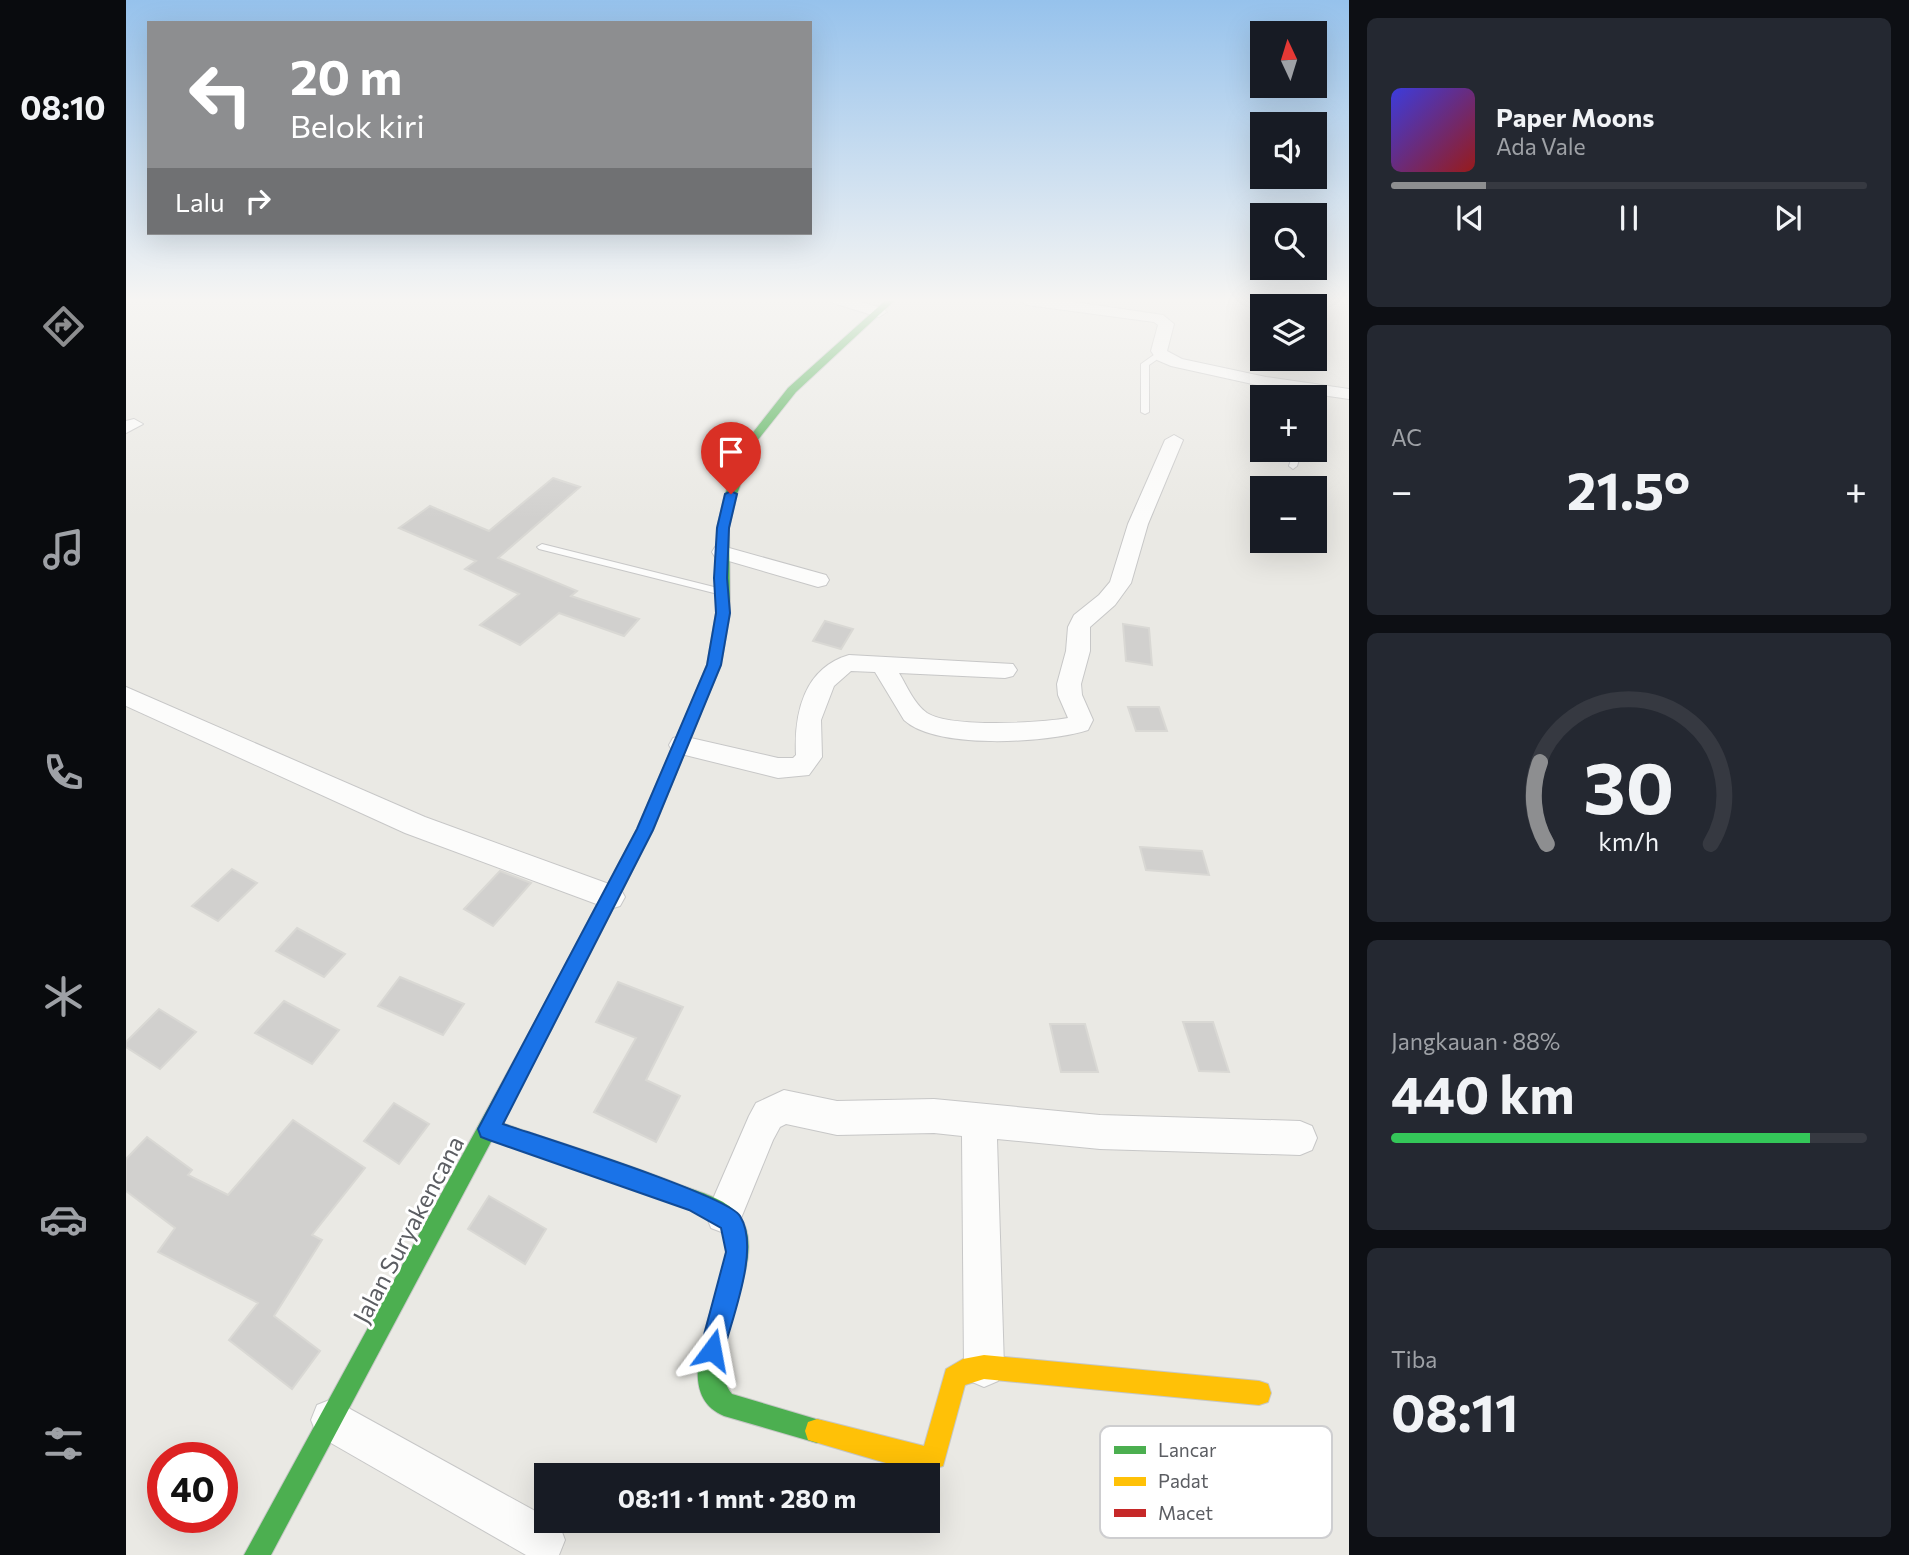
<!DOCTYPE html>
<html lang="id">
<head>
<meta charset="utf-8">
<style>
  :root { --surface:#171b24; --page:#242831; --text:#f1f3f6; --muted:#9ea1a6; --line:#363941; --accent:#8d8e90 }
  body { margin:0; font-family:Commissioner,sans-serif; background:var(--page); color:var(--text); height:100vh; display:flex; flex-direction:column; font-size:26px; white-space:nowrap }
  * { box-sizing:border-box; margin:0 }
  p { font-size:23px; color:var(--muted) }
  .icon { flex:none; width:38px; height:38px; fill:none; stroke:currentColor; stroke-width:2; stroke-linecap:round; stroke-linejoin:round }
  .map { position:relative; flex:1; overflow:hidden }
  .sheet { display:flex; flex-direction:column; gap:18px; padding:18px; background:#0d0f14; width:560px }
  .sheet>* { flex:none }
  .banner { position:absolute; left:21px; top:21px; width:665px; height:214px; border-radius:0px; box-shadow:0 7px 28px #0002; background:#8d8e90; color:#fff; overflow:hidden }
  .needle { width:46px; rotate:356deg }
  .tools { position:absolute; left:1124px; top:21px; display:grid; gap:14px }
  .tools a { display:grid; place-items:center; width:77px; height:77px; border-radius:0px; background:var(--surface); box-shadow:0 7px 28px #0002; font-size:35px }
  .speed { position:absolute; left:21px; top:1442px; display:flex; gap:14px; font-size:35px; font-weight:700; text-align:center }
  .speed>* { display:grid; place-content:center; width:91px; height:91px; border-radius:50%; background:var(--surface); box-shadow:0 7px 28px #0002; line-height:1 }
  .speed .limit { border:10px solid #d22; background:#fff; color:#111 }
  .pin { position:absolute; display:grid; place-items:center; width:60px; height:60px; color:#fff; margin:-72px -30px; border-radius:50% 50% 50% 0; rotate:-45deg; box-shadow:0 0 7px #0007 }
  .pin .icon { rotate:45deg }
  .me { position:absolute; width:77px; margin:-38px; rotate:13deg; stroke-linejoin:round; filter:drop-shadow(0 0 5px #0008) }
  .turn { display:flex; align-items:center; gap:24px; height:147px; padding:0 28px; font-size:32px }
  .turn .icon { width:91px; height:91px; stroke-width:2.5 }
  .turn b { display:block; font-size:49px; line-height:60px }
  .then { display:flex; align-items:center; height:66px; padding:0 28px; background:#0003; gap:14px; font-size:26px }
  .big { font-size:52px; font-weight:700; line-height:1.1 }
  .sheet .tile { flex:1; display:flex; flex-direction:column; justify-content:center; gap:10px; min-width:0; padding:0 24px; border-radius:10px; background:var(--page) }
  .sheet .dial { align-items:center; gap:0 }
  .dial svg { height:182px; overflow:visible; fill:none; stroke:var(--line); stroke-width:7; stroke-linecap:round; text-anchor:middle }
  .dial text { fill:var(--text); stroke:none }
  .song { display:flex; align-items:center; gap:21px }
  .cover { width:84px; height:84px; border-radius:10px; background:linear-gradient(135deg,hsl(240 70% 55%),hsl(0 70% 35%)) }
  .played { height:7px; border-radius:4px; background:linear-gradient(90deg,var(--accent) 20%,var(--line) 20%) }
  .keys { display:flex; justify-content:space-around; direction:ltr }
  .heat { display:flex; justify-content:space-between; align-items:center; font-size:38px; direction:ltr }
  .charge { height:10px; border-radius:5px; background:linear-gradient(90deg,#34c759 88%,var(--line) 0) }
  .trip { position:absolute; left:408px; top:1463px; width:406px; height:70px; border-radius:0px; background:var(--surface); box-shadow:0 7px 28px #0002; font-weight:700; line-height:70px; text-align:center }
  main { display:flex; flex:1; min-height:0 }
  .menu { display:flex; flex-direction:column; width:126px; justify-content:space-around; align-items:center; background:#090b0e; color:var(--muted) }
  .menu .icon { width:49px; height:49px }
  .menu .current { color:var(--accent) }
  .menu b { font-size:32px; color:var(--text) }
  .map>svg:first-child { display:block }
  .building { fill:#d1d0ce; stroke:#d9d8d4; stroke-width:2 }
  .lines { fill:none; stroke-linecap:round; stroke-linejoin:round }
  .lane-casing { stroke:#c7c7c7; stroke-width:2 }
  .street-casing { stroke:#c7c7c7; stroke-width:2 }
  .fast-casing { stroke:#c6c7c6; stroke-width:2 }
  .slow-casing { stroke:#c6c7c6; stroke-width:2 }
  .jam-casing { stroke:#c6c7c6; stroke-width:2 }
  .lane { fill:#fcfcfb; fill-rule:evenodd }
  .street { fill:#fcfcfb; fill-rule:evenodd }
  .fast { fill:#4caf50; fill-rule:evenodd }
  .slow { fill:#ffc107; fill-rule:evenodd }
  .jam { fill:#c62828; fill-rule:evenodd }
  .route { fill:#1a73e8; stroke:#114b97; stroke-width:2 }
  .labels { text-anchor:middle; stroke-width:6; stroke-linejoin:round; paint-order:stroke }
  .street-label { font-size:24px; fill:#5b5d62; stroke:#fff }
  .key { fill:#fff; stroke:#ceced0; stroke-width:2 }
  .key-label { font-size:19px; fill:#5b5d62 }
</style>
</head>
<body>
<main>
<nav class="menu">
<b>08:10</b>
<svg class="icon current" aria-label="directions" viewBox="0 0 24 24"><path d="M12 3l9 9-9 9-9-9zM9 14v-3h6M13 9l2 2-2 2"/></svg>
<svg class="icon" aria-label="music" viewBox="0 0 24 24"><path d="M9 18V5l10-2v13"/><circle cx="6" cy="18" r="3"/><circle cx="16" cy="16" r="3"/></svg>
<svg class="icon" aria-label="phone" viewBox="0 0 24 24"><path d="M5 4h4l2 5-3 2q2 4 5 5l2-3 5 2v4C11 20 4 13 5 4z"/></svg>
<svg class="icon" aria-label="climate" viewBox="0 0 24 24"><path d="M12 3v18M4 7l16 10M4 17L20 7"/></svg>
<svg class="icon" aria-label="car" viewBox="0 0 24 24"><path d="M5 17H2v-5l4-1 3-4h7l3 4 3 1v5h-3M9 17h6M6 11h13"/><circle cx="7" cy="17" r="2"/><circle cx="17" cy="17" r="2"/></svg>
<svg class="icon" aria-label="filters" viewBox="0 0 24 24"><path d="M4 7h16M4 17h16"/><circle cx="9" cy="7" r="2"/><circle cx="15" cy="17" r="2"/></svg>
</nav>
<div class="map">
<svg width="1223" height="1555" viewBox="0 0 1223 1555">
  <rect width="100%" height="100%" fill="#eae9e4"/>
  <!-- building -->
  <path class="building" d="M427 478 454 487 372 558 451 591 445 596 513 619 498 636 433 613 394 645 354 625 393 594 339 569 350 561 273 528 304 506 363 531Z
    M699 621 727 629 715 649 687 641Z
    M997 624 1023 628 1026 665 1000 661Z
    M1002 707H1033L1041 731H1010Z
    M1014 847 1076 851 1083 875 1020 870Z
    M106 869 131 883 92 921 66 906Z
    M374 871 405 883 367 926 338 909Z
    M171 928 219 954 198 977 150 951Z
    M274 977 338 1004 317 1035 252 1006Z
    M492 982 557 1007 520 1080 554 1096 530 1142 468 1112 510 1038 470 1022Z
    M158 1001 213 1030 186 1064 129 1033Z
    M33 1009 70 1032 34 1069 0 1047V1042Z
    M1057 1022H1087L1103 1072 1073 1071Z
    M924 1024H959L972 1072H935Z
    M268 1103 303 1124 273 1164 238 1141Z
    M167 1120 239 1168 186 1235 196 1240 148 1316 194 1351 166 1389 103 1340 132 1303 32 1252 49 1228 0 1191V1159L21 1137 66 1170 62 1175 102 1195Z
    M363 1196 420 1229 399 1264 342 1229Z"/>
  <g class="lines">
    <!-- lane casing -->
    <g class="lane-casing">
      <path id="lane" d="M1032 352 1039 354 1023 365V412L1019 414 1015 412V364Z
        M1187 388 1194 390 1192 408 1188 410V397H1185Z
        M1168 450H1176L1171 466 1167 469 1163 466Z
        M416 544 596 589 601 592 596 595 413 549 411 547Z"/>
    </g>
    <!-- street casing -->
    <g class="street-casing">
      <path id="street" d="M705 300H729L758 309 761 312 753 317 707 303Z
        M894 300H935L1037 315 1048 324 1041 351 1056 359 1140 377 1223 389V399L1140 387 1045 366 1031 360 1025 351 1032 325 1028 322 901 305Z
        M8 419 17 424 0 433V421Z
        M1048 435 1057 440 1022 524 1005 583 989 605 964 627V651L955 684 956 695 967 720 962 730C922 743 810 750 778 720L749 672 725 671 708 686 695 720 696 757 683 775 652 778 547 752 543 745 547 738 556 736 652 758H667L670 755C668 713 678 668 723 655L887 664 891 670 887 676 879 678 773 673C781 686 788 704 801 713 825 728 913 723 942 718L932 695 931 684 940 651 942 627 948 615 973 595 984 582 1002 524 1039 440Z
        M596 546 700 575 703 580 700 585 692 587 589 557 586 552 589 547Z
        M0 687 299 817 494 888 499 897 494 906 484 909 279 833 0 706Z
        M658 1090 711 1101 808 1099 974 1115 1174 1121 1186 1126 1191 1138 1186 1150 1174 1155 974 1149 871 1139 878 1367 872 1381 858 1387 844 1381 838 1367 836 1136 808 1133 711 1135 660 1124 654 1127 647 1140 611 1228 598 1233 585 1228 580 1215 623 1116 630 1103Z
        M206 1399 420 1517V1521L433 1524 439 1540 433 1555H400L191 1435 185 1420 191 1405Z"/>
    </g>
    <!-- fast casing -->
    <g class="fast-casing">
      <path id="fast" d="M760 300H769L670 392 631 441 611 494 603 528 604 613 595 665 573 717H563L561 713 581 665 590 613 591 528 599 494 621 440 662 388Z
        M417 1017 424 1020 427 1026 376 1123C434 1143 494 1161 552 1184 570 1191 595 1197 609 1211 654 1255 569 1349 606 1394L700 1422 703 1431 700 1440 691 1443 598 1416C528 1387 623 1263 595 1228 585 1216 562 1209 548 1204 488 1180 427 1161 366 1140L145 1555H118L410 1020Z"/>
    </g>
    <!-- slow casing -->
    <g class="slow-casing">
      <path id="slow" d="M858 1355 1133 1381 1142 1384 1145 1393 1142 1402 1133 1405 858 1379 839 1385 817 1466 794 1473 682 1440 679 1431 682 1422 691 1419 798 1446 820 1369 837 1359Z"/>
    </g>
    <!-- jam casing -->
    <g class="jam-casing">
      <path id="jam" d="M568 708 575 713 527 830 424 1032 417 1035 410 1032 407 1026 410 1020 511 829 561 713Z"/>
    </g>
    <!-- lane -->
    <use href="#lane" class="lane"/>
    <!-- street -->
    <use href="#street" class="street"/>
    <!-- fast -->
    <use href="#fast" class="fast"/>
    <!-- slow -->
    <use href="#slow" class="slow"/>
    <!-- jam -->
    <use href="#jam" class="jam"/>
  </g>
  <!-- sky -->
  <linearGradient id="sky" x2="0" y2="1"><stop stop-color="#96c2ec"/><stop offset="0.58" stop-color="#f6f5f3"/><stop offset="1" stop-color="#f6f5f3" stop-opacity="0"/></linearGradient>
  <rect width="1223" height="518" fill="url(#sky)"/>
  <!-- route -->
  <path class="route" d="M605 491 611 494 603 528 601 578 604 613 595 665 527 830 377 1124C412 1136 601 1195 614 1216 634 1248 607 1315 598 1350L595 1358 586 1362 578 1358 574 1350 600 1252 595 1228 563 1210 363 1140 355 1137 352 1129 511 829 581 665 590 613 588 578 591 528 599 494Z"/>
  <g class="labels">
    <!-- street labels -->
    <g class="street-label">
      <text transform="translate(283 1230) rotate(-62)" y="8">Jalan Suryakencana</text>
    </g>
  </g>
  <!-- legend -->
  <rect x="974" y="1426" width="232" height="112" rx="10" class="key"/>
  <rect x="988" y="1446" width="32" height="8" fill="#4caf50"/>
  <rect x="988" y="1477" width="32" height="9" fill="#ffc107"/>
  <rect x="988" y="1509" width="32" height="8" fill="#c62828"/>
  <g class="key-label">
    <text x="1032" y="1457">Lancar</text>
    <text x="1032" y="1488">Padat</text>
    <text x="1032" y="1520">Macet</text>
  </g>
</svg>
<div class="tools">
<a><svg class="needle" viewBox="-14 -14 28 28"><path d="M0-13l5 13h-10z" fill="#e53935"/><path d="M0 13l5-13h-10z" fill="#9ea1a6"/></svg></a>
<a><svg class="icon" aria-label="sound" viewBox="0 0 24 24"><path d="M4 9h4l5-4v14l-5-4H4zM17 9q2 3 0 6"/></svg></a>
<a><svg class="icon" aria-label="search" viewBox="0 0 24 24"><circle cx="10" cy="10" r="6"/><path d="M15 15l6 6"/></svg></a>
<a><svg class="icon" aria-label="layers" viewBox="0 0 24 24"><path d="M12 4l9 5-9 5-9-5zM3 14l9 5 9-5"/></svg></a>
<a>+</a>
<a>−</a>
</div>
<div class="speed"><div class="limit">40</div></div>
<div class="pin" style="left:605px;top:494px;background:#d93025"><svg class="icon" aria-label="arrive" viewBox="0 0 24 24"><path d="M6 21V4h12l-3 4 3 4H6"/></svg></div>
<svg class="me" style="left:586px;top:1350px" viewBox="-20 -20 40 40"><path d="M0-17L14 15 0 8-14 15z" fill="#1a73e8" stroke="#fff" stroke-width="4"/></svg>
<div class="trip">08:11 · 1 mnt · 280 m</div>
<div class="banner">
<div class="turn"><svg class="icon" aria-label="left" viewBox="0 0 24 24"><path d="M17 20v-9H6M10 6l-5 5 5 5"/></svg><div><b>20 m</b>Belok kiri</div></div>
<div class="then">Lalu<svg class="icon" aria-label="right" viewBox="0 0 24 24"><path d="M7 20v-9h11M14 6l5 5-5 5"/></svg></div>
</div>
</div>
<section class="sheet">
<div class="tile">
<div class="song"><i class="cover"></i><div><b>Paper Moons</b><p>Ada Vale</p></div></div>
<div class="played"></div>
<div class="keys"><svg class="icon" aria-label="previous" viewBox="0 0 24 24"><path d="M18 5L8 12l10 7zM5 5v14"/></svg><svg class="icon" aria-label="pause" viewBox="0 0 24 24"><path d="M8 5v14M16 5v14"/></svg><svg class="icon" aria-label="next" viewBox="0 0 24 24"><path d="M6 5l10 7-10 7zM19 5v14"/></svg></div>
</div>
<div class="tile"><p>AC</p>
<div class="heat"><a>−</a><b class="big">21.5°</b><a>+</a></div>
</div>
<div class="tile dial"><svg viewBox="0 0 100 80">
<path d="M14 69A42 42 0 1 1 86 69"/>
<path d="M14 69A42 42 0 0 1 11 33" stroke="#8d8e90"/>
<text x="50" y="56" font-size="32" font-weight="700">30</text>
<text x="50" y="72" font-size="11">km/h</text>
</svg></div>
<div class="tile"><p>Jangkauan · 88%</p><b class="big">440 km</b><div class="charge"></div></div>
<div class="tile"><p>Tiba</p><b class="big">08:11</b></div>
</section>
</main>
</body>
</html>
